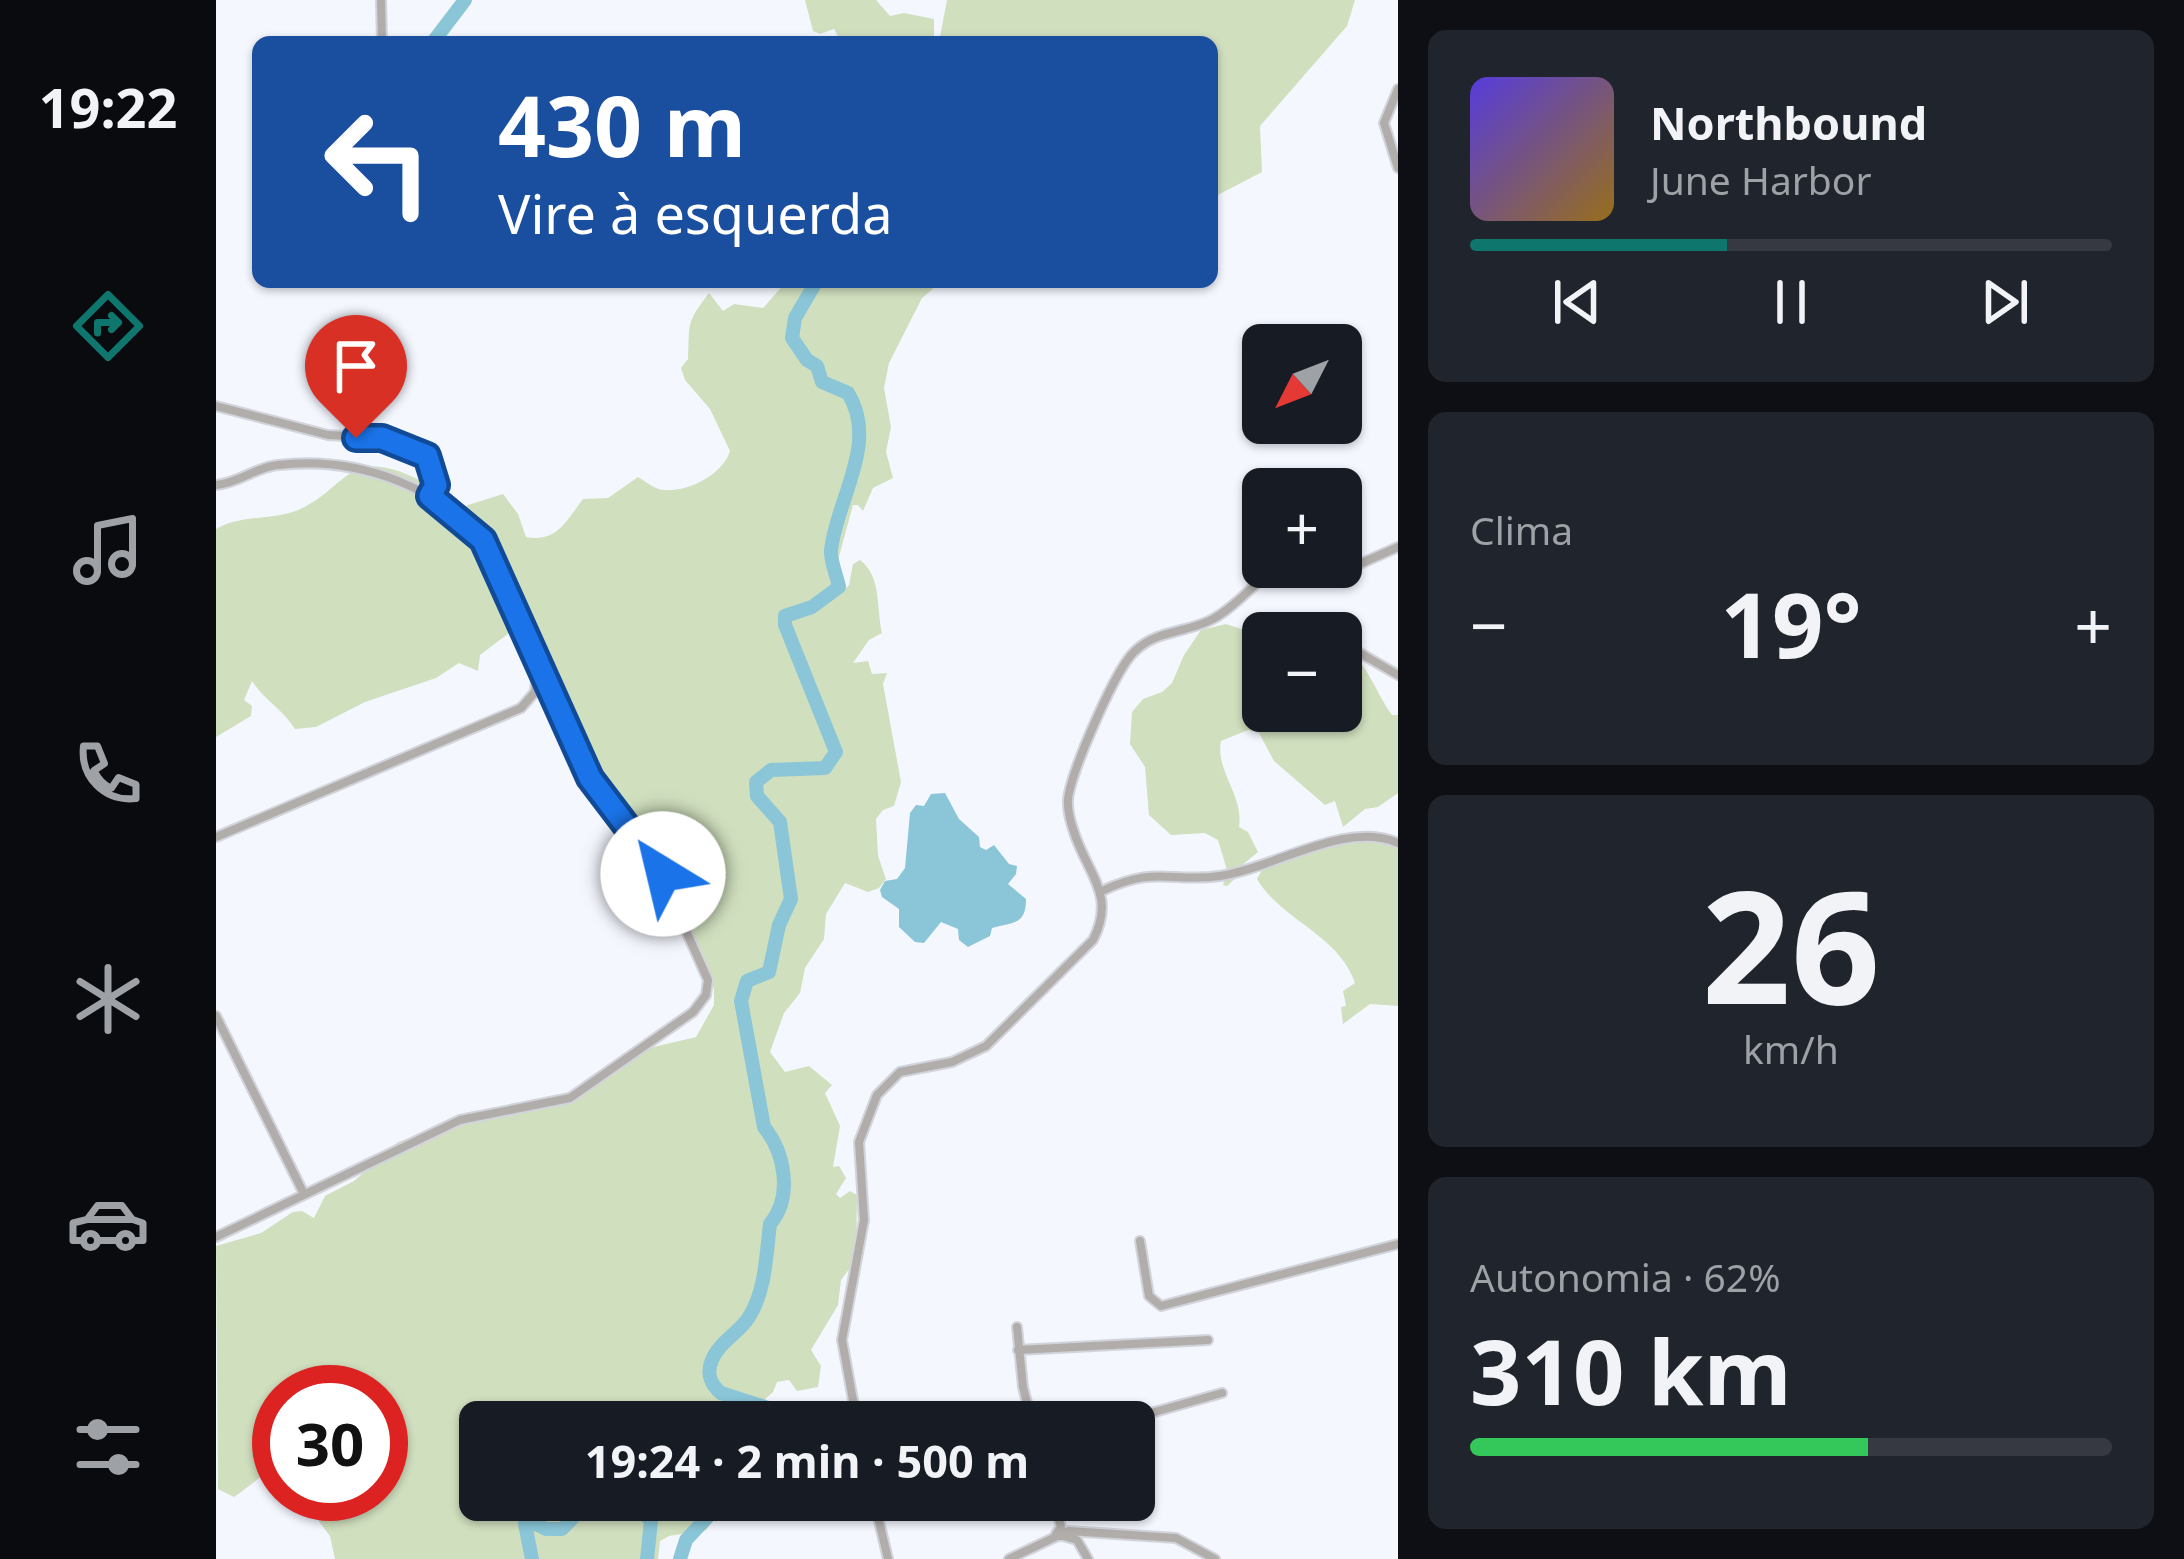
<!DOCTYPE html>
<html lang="pt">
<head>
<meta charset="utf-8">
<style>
  :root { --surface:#171b24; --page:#20242c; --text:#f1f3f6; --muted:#9ea1a6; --line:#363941; --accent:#0f766e }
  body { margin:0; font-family:"Noto Sans",sans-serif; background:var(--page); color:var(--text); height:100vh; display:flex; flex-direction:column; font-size:45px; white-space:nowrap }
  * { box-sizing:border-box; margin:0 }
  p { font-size:39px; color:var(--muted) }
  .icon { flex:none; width:66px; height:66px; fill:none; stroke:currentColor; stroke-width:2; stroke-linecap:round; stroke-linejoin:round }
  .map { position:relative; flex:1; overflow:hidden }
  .details { display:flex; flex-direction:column; gap:30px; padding:30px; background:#0d0f14; width:786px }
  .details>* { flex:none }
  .top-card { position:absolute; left:36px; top:36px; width:966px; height:252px; border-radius:18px; box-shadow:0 3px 9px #0004; background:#1a4fa0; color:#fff; overflow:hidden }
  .needle { width:78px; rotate:228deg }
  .tools { position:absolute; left:1026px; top:324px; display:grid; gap:24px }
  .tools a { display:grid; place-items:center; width:120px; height:120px; border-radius:18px; background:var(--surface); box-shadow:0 3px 9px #0004; font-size:60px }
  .speed { position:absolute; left:36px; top:1365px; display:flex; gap:24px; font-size:60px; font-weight:700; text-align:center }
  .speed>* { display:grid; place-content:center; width:156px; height:156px; border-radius:50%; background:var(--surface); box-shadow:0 3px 9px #0004; line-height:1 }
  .speed .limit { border:18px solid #d22; background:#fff; color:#111 }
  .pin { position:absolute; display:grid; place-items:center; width:102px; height:102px; color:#fff; margin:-123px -51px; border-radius:50% 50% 50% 0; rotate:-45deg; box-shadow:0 0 12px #0007 }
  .pin .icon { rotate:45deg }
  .me { position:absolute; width:132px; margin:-66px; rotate:324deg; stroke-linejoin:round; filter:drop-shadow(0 0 9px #0008) }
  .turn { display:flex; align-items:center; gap:42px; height:252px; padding:0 48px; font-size:54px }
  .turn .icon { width:156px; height:156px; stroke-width:2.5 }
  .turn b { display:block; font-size:84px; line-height:102px }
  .big { font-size:90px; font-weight:700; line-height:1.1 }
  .details .tile { flex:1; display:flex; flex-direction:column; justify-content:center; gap:18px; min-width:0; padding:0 42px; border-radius:18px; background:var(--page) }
  .details .dial { align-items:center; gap:0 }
  .dial b { font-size:156px; line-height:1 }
  .song { display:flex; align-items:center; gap:36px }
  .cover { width:144px; height:144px; border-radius:18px; background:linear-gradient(135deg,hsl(250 70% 55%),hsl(40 70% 35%)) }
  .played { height:12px; border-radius:6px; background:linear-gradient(90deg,var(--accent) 40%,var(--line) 40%) }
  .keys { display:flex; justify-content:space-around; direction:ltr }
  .heat { display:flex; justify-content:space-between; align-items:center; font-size:66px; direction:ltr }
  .charge { height:18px; border-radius:9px; background:linear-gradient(90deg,#34c759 62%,var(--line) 0) }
  .trip { position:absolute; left:243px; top:1401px; width:696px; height:120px; border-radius:18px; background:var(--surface); box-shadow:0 3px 9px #0004; font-weight:700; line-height:120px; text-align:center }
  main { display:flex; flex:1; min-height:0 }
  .menu { display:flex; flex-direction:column; width:216px; justify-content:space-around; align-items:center; background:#090b0e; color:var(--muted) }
  .menu .icon { width:84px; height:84px }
  .menu .active { color:var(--accent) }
  .menu b { font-size:54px; color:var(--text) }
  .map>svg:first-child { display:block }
  .green { fill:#d0dfbe }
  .water { fill:#8ac6d7 }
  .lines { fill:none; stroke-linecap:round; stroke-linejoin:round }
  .river { stroke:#8ac6d7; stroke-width:14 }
  .street-casing { stroke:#d2d4db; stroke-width:12 }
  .street { stroke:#b1adab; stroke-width:8 }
  .route-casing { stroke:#114b97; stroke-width:30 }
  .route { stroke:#1a73e8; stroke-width:21 }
</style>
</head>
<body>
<main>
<nav class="menu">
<b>19:22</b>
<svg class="icon active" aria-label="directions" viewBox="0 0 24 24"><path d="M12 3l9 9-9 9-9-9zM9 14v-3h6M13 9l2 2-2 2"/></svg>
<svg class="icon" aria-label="music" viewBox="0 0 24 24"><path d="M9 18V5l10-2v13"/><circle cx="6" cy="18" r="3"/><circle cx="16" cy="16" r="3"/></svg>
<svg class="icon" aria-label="phone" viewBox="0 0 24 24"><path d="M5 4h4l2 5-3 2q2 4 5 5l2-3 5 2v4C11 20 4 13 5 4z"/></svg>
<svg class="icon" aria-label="climate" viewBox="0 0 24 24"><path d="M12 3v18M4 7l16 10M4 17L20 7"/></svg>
<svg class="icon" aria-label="car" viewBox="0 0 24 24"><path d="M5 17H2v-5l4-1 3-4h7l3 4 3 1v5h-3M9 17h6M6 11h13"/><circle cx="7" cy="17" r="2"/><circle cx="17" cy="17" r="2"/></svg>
<svg class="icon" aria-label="filters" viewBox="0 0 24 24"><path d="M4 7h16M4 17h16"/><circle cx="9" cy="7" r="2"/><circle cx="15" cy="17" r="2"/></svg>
</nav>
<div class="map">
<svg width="1182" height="1559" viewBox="0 0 1182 1559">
  <rect width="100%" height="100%" fill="#f5f7ff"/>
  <!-- green -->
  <path class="green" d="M589 0H660L674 16 688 13 718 19V42H625L618 29 604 34 597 31Z
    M731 0H1139L1131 26 1044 126 1046 172 996 198V42H723Z
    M570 282H725L706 298 673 363 668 388 675 427 670 452 677 478 657 488 647 511 642 505H637L622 560 625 594 633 585 637 564 644 560C666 577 660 607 666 633L653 640 637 663 652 661 656 674 671 673 667 684 685 782 678 806 667 810 660 819 662 856 670 879 663 888 652 892 629 883 610 914 608 939 589 968 584 993 568 1013 554 1052 569 1072 593 1066 616 1085 609 1093 624 1126 617 1167 623 1166 630 1178 620 1194 624 1198 634 1191 641 1195 640 1260 625 1280 622 1305 595 1350 605 1366 602 1387 581 1391 573 1380 561 1382 557 1392 546 1402 559 1409 565 1422H264V1500H496L497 1521 490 1530 453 1536 444 1541 442 1559H119L114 1536 99 1516 102 1513 109 1517 130 1511 134 1494H165V1392H63C63 1461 74 1456 18 1497L2 1489 0 1246 45 1233 77 1212 86 1211 98 1218 109 1196 138 1181 182 1142 275 1112 347 1103 429 1049 480 1037 498 1005V988L491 979 438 857 370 776 301 631 297 630 264 655 262 671 243 663 220 678 149 702 100 727 79 729C67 709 50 702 36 681L28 700 36 706 35 716 0 737V529C26 514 55 521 82 510 129 490 130 450 190 474 207 481 225 491 237 505L249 506 287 494 302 514 310 537C341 543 350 521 367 499L392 498 422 477C431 482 439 490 449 490 473 492 507 474 514 451L494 409 469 380 465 368 472 359C474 322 469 325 493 293L507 311 518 304 547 308Z
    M1010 624 1047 636V711H1125V644C1152 662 1158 690 1176 715H1182V793L1162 807 1149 809 1127 827 1119 801 1109 805 1058 761 1043 733 1032 730 1005 741C999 771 1028 795 1023 827L1032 832 1042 852 1025 866 1022 876 1011 886 1007 885 1011 870 1002 840 989 833 955 835 933 815 929 767 914 744 916 712 927 699 946 692 956 683 968 655 985 630Z
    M1145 836 1182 847V1006L1154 1004 1127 1024 1125 1007 1130 1006 1127 991 1139 983C1123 935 1065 920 1041 879L1049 864Z"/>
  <!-- water -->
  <path class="water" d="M729 793 743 819 763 837 764 847 770 850 778 845 793 864 801 866 800 874 792 884 810 899C810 926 796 922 776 928L774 936 752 947 743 940 742 929 725 922 708 943 699 942 683 927V909L666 897 664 890 669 881 681 879 689 868 694 813 700 805 708 806 715 794Z"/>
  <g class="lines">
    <!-- river -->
    <path class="river" d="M217 42 249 0
      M484 1422 495 1416 511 1422
      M555 1422V1409L505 1393C495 1385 490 1373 496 1360 503 1342 523 1333 533 1317 550 1290 550 1255 554 1224 577 1197 569 1153 548 1127L525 1001 531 981 553 972 563 925 575 899 564 822 541 796 540 782 555 770 609 768 620 752 569 625V616L596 607 623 587C621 576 614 561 615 550 621 498 663 443 632 393L606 382 601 366 591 360 576 338 579 318 600 282
      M316 1559 309 1524 316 1522 330 1529H346L373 1501C396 1501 421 1503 435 1521L431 1559
      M464 1559 470 1540 496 1512 495 1500"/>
    <!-- street casing -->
    <g class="street-casing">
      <path id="street" d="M165 0 166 42
        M1182 89 1168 123 1182 168
        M0 406 112 435 166 438 211 456 220 485 214 497
        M0 485C23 483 40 467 62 465 142 456 233 487 277 557L374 779 438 859 492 980 490 995 477 1012 354 1098 244 1120 0 1237
        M1119 567 1128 571 1182 547
        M1088 619 1111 633
        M1125 642 1182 675
        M0 837 305 708 319 692 321 668
        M886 891C940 865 954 883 1004 876 1059 868 1129 820 1182 843
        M0 1016 88 1194
        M924 1241 933 1296 945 1306 1182 1244
        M801 1327 807 1387 816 1422
        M802 1350 992 1340
        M641 1422 626 1340 648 1220 643 1142 661 1095 684 1072 736 1062 770 1046 877 940C901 894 870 873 857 829 853 817 850 805 853 793 859 765 899 669 919 651 941 630 969 633 995 620 1018 608 1038 584 1059 567
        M903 1422 1006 1393
        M658 1500 672 1559
        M838 1500 845 1527 840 1534 861 1540 872 1559
        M793 1559 852 1531 960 1538 999 1559"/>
    </g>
    <!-- street -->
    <use href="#street" class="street"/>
  </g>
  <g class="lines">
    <!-- route casing -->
    <g class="route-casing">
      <path id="route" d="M140 438H166L211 456 220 485 214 496 267 540 374 778 447 874"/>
    </g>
    <!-- route -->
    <use href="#route" class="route"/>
  </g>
</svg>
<div class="tools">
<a><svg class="needle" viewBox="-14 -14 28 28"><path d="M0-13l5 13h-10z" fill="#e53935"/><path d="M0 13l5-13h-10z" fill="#9ea1a6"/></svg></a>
<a>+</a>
<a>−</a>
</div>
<div class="speed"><div class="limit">30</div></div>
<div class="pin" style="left:140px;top:438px;background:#d93025"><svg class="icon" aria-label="arrive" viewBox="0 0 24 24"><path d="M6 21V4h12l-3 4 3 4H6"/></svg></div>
<svg class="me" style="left:447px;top:874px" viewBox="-20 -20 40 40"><circle r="19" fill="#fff"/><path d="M0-13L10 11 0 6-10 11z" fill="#1a73e8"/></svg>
<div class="trip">19:24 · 2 min · 500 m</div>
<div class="top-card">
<div class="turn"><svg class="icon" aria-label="left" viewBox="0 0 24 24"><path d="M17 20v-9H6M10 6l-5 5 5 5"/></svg><div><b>430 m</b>Vire à esquerda</div></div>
</div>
</div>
<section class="details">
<div class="tile">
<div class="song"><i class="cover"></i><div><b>Northbound</b><p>June Harbor</p></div></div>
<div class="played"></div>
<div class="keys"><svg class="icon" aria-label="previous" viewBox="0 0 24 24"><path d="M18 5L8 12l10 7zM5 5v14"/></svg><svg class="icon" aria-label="pause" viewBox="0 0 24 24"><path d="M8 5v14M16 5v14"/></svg><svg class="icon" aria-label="next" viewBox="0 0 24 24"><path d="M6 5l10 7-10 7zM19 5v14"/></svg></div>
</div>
<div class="tile"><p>Clima</p>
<div class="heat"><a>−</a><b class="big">19°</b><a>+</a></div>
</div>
<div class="tile dial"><b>26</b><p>km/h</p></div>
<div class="tile"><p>Autonomia · 62%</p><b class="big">310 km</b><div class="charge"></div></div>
</section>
</main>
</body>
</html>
